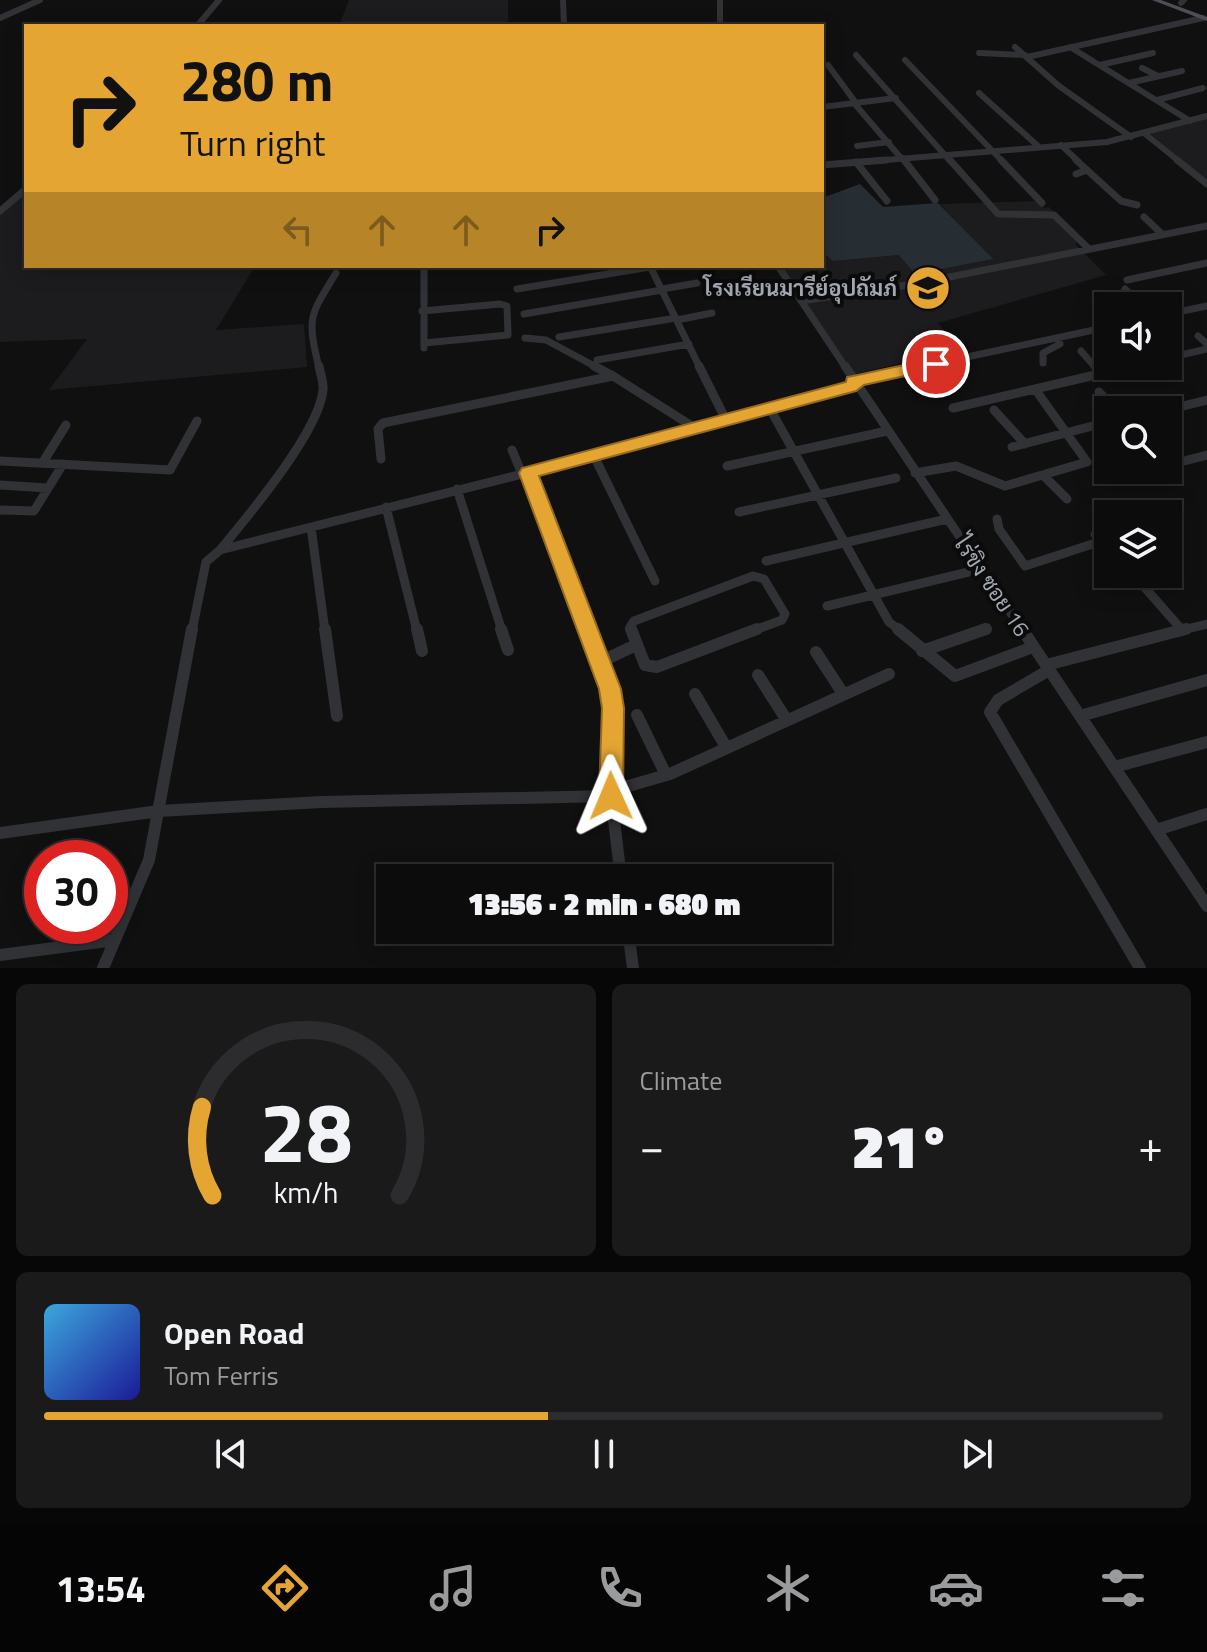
<!DOCTYPE html>
<html lang="en">
<head>
<meta charset="utf-8">
<style>
  :root { --surface:#0c0c0d; --page:#1a1a1b; --text:#f1f3f6; --muted:#9a9b9d; --line:#2c2c2e; --accent:#e5a533 }
  body { margin:0; font-family:"Titillium Web",Sarabun,sans-serif; background:var(--page); color:var(--text); height:100vh; display:flex; flex-direction:column; font-size:30px; white-space:nowrap }
  * { box-sizing:border-box; margin:0 }
  p { font-size:26px; color:var(--muted) }
  .icon { flex:none; width:44px; height:44px; fill:none; stroke:currentColor; stroke-width:2; stroke-linecap:round; stroke-linejoin:round }
  .map { position:relative; height:968px; overflow:hidden }
  .side { display:flex; flex-direction:column; gap:16px; padding:16px; background:#070707; flex:1 }
  .side>* { flex:none }
  .top-card { position:absolute; left:24px; top:24px; width:800px; height:244px; border-radius:0px; box-shadow:0 4px 20px #0003,0 0 0 2px var(--line); background:#e5a533; color:#111; overflow:hidden }
  .buttons { position:absolute; left:1094px; top:292px; display:grid; gap:16px }
  .buttons a { display:grid; place-items:center; width:88px; height:88px; border-radius:0px; background:var(--surface); box-shadow:0 4px 20px #0003,0 0 0 2px var(--line); font-size:40px }
  .speed { position:absolute; left:24px; top:840px; display:flex; gap:16px; font-size:40px; font-weight:700; text-align:center }
  .speed>* { display:grid; place-content:center; width:104px; height:104px; border-radius:50%; background:var(--surface); box-shadow:0 4px 20px #0003,0 0 0 2px var(--line); line-height:1 }
  .speed .limit { border:12px solid #d22; background:#fff; color:#111 }
  .pin { position:absolute; display:grid; place-items:center; width:68px; height:68px; color:#fff; margin:-34px; border:4px solid #fff; border-radius:50%; box-shadow:0 2px 8px #0007 }
  .me { position:absolute; width:88px; margin:-44px; rotate:359deg; stroke-linejoin:round; filter:drop-shadow(0 0 6px #0008) }
  .turn { display:flex; align-items:center; gap:28px; height:168px; padding:0 24px; font-size:36px }
  .turn .icon { width:104px; height:104px; stroke-width:2.5 }
  .turn b { display:block; font-size:56px; line-height:68px }
  .lanes { display:flex; align-items:center; height:76px; padding:0 24px; background:#0003; justify-content:center; gap:40px; direction:ltr }
  .lanes .off { opacity:.35 }
  .big { font-size:60px; font-weight:800; line-height:1.1 }
  .side .tile { flex:1; display:flex; flex-direction:column; justify-content:center; gap:12px; min-width:0; padding:0 28px; border-radius:12px; background:var(--page) }
  .side .dial { align-items:center; gap:0 }
  .dial svg { height:208px; overflow:visible; fill:none; stroke:var(--line); stroke-width:7; stroke-linecap:round; text-anchor:middle }
  .dial text { fill:var(--text); stroke:none }
  .song { display:flex; align-items:center; gap:24px }
  .cover { width:96px; height:96px; border-radius:12px; background:linear-gradient(135deg,hsl(200 70% 55%),hsl(240 70% 35%)) }
  .played { height:8px; border-radius:4px; background:linear-gradient(90deg,var(--accent) 45%,var(--line) 45%) }
  .keys { display:flex; justify-content:space-around; direction:ltr }
  .heat { display:flex; justify-content:space-between; align-items:center; font-size:44px; direction:ltr }
  .side .tiles { flex:1; display:grid; gap:16px; grid-template-columns:1fr 1fr }
  .tile:last-child { grid-column:span 2 }
  .trip { position:absolute; left:376px; top:864px; width:456px; height:80px; border-radius:0px; background:var(--surface); box-shadow:0 4px 20px #0003,0 0 0 2px var(--line); font-weight:800; line-height:80px; text-align:center }
  .tabs { display:flex; height:128px; justify-content:space-around; align-items:center; background:#050505; color:var(--muted) }
  .tabs .icon { width:56px; height:56px }
  .tabs .on { color:var(--accent) }
  .tabs b { font-size:36px; color:var(--text) }
  .map>svg:first-child { display:block }
  .built { fill:#1c1c1e }
  .water { fill:#272e33 }
  .lines { fill:none; stroke-linecap:round; stroke-linejoin:round }
  .minor-far3 { stroke:#313236; stroke-width:6 }
  .minor-far2 { stroke:#313236; stroke-width:7 }
  .minor-far1 { stroke:#313236; stroke-width:9 }
  .minor { stroke:#313236; stroke-width:12 }
  .major { fill:#4d4f54; fill-rule:evenodd }
  .route { fill:#e5a533; stroke:#956b21; stroke-width:2 }
  .labels { text-anchor:middle; stroke-width:8; stroke-linejoin:round; paint-order:stroke }
  .poi-label { font-size:22px; font-weight:bold; fill:#a2a7b1; stroke:#0b0b0c; text-anchor:end }
  .street-label { font-size:22px; fill:#a2a7b1; stroke:#0b0b0c }
</style>
</head>
<body>
<div class="map">
<svg width="1207" height="968" viewBox="0 0 1207 968">
  <rect width="100%" height="100%" fill="#101011"/>
  <!-- built -->
  <path class="built" d="M349 0H508V26H339Z
    M1207 113V181L1147 131Z
    M26 192V266H255L216 330 304 324 307 367 49 390 87 339 0 342V215Z
    M1037 201 1044 208 1049 207 1081 240 1076 242V245L1106 275 938 323 960 350 854 374 780 266H822V252L833 261 899 255 992 259 940 204Z"/>
  <!-- water -->
  <path class="water" d="M860 184 883 207 938 203 993 259 915 274 899 255 833 261 822 252V198Z"/>
  <g class="lines">
    <!-- minor-far3 -->
    <path class="minor-far3" d="M563 0 564 26
      M720 0V26
      M1181 3 1184 0
      M0 18 40 0
      M197 26 219 0
      M1015 47 1059 86 1131 137
      M1070 47 1190 121
      M979 53 1025 55
      M856 55 951 162
      M1027 57 1203 18
      M905 60 1003 162
      M828 65 856 103
      M1100 65 1153 53
      M1142 68 1158 76
      M1129 83 1182 71
      M979 93 1039 147
      M1157 100 1203 88
      M854 103 901 158
      M822 107 896 98
      M1144 133 1180 162
      M1061 145 1079 162
      M857 146 889 142
      M903 158 906 162
      M861 162 1107 142 1207 116"/>
    <!-- minor-far2 -->
    <path class="minor-far2" d="M904 160 935 200
      M950 160 998 214 1054 215 1088 248
      M1001 160 1042 203
      M1177 160 1207 184
      M856 162 887 201
      M822 165 886 160
      M1087 170 1121 201 1137 205
      M1076 174 1087 170 1076 160
      M0 211 26 189
      M1144 217 1162 234
      M424 266V348
      M650 266 700 368
      M778 266 846 368
      M1127 280 1207 263
      M517 289 650 267
      M662 289 697 283
      M1125 289 1144 306
      M1113 298 1131 295
      M801 301 914 284 1207 226
      M422 311 500 304 507 306 508 335 424 343
      M524 314 662 290
      M1168 314 1207 306
      M677 320 712 313
      M1198 336 1207 344
      M559 337 676 318
      M525 338 546 340 598 368
      M1081 351 1096 368
      M1168 358 1207 349
      M597 360 689 344
      M1043 363V353L1060 344 1057 338
      M319 368C307 317 309 317 336 273
      M915 368 1108 327
      M1126 368 1134 366"/>
    <!-- minor-far1 -->
    <path class="minor-far1" d="M594 366 613 376
      M699 366 726 420
      M845 366 1023 631
      M1095 366 1102 374
      M853 381 925 366
      M1099 392 1116 410
      M769 407 889 622 901 631
      M953 408 1134 366
      M994 410 1025 444
      M1167 410 1207 400
      M1012 447 1108 422
      M512 450 522 474
      M594 456 655 581
      M381 459 378 429 383 423 613 376 695 428
      M0 461 170 470 197 421
      M43 462 66 425
      M1168 465 1207 455
      M727 466 887 431
      M528 473 588 631
      M915 473 956 466 1005 486 1087 462 1035 389
      M1139 473 1150 470
      M1043 475 1067 499
      M0 485 48 488
      M457 489 502 631
      M386 507 417 631
      M0 510 34 511 63 464
      M739 512 896 478
      M997 519 999 529 1025 566 1108 539
      M311 527 325 631
      M1095 534 1108 546
      M220 550C248 516 319 432 323 390 324 382 320 373 319 366
      M766 561 947 519
      M1133 574 1182 630
      M827 606 981 569
      M192 631 206 562 220 550 594 456 856 385
      M632 631 630 627 634 621 753 576 764 579 785 614 782 620 752 631
      M980 631 987 629
      M1178 631 1207 624"/>
    <!-- minor -->
    <path class="minor" d="M325 629 337 716
      M417 629 422 651
      M501 629 508 650
      M587 629 610 689 613 708 611 796 621 878
      M631 629 645 665 657 667 757 629
      M898 629 955 676 1033 647
      M1022 629 1207 906
      M922 651 986 629
      M816 652 842 692
      M600 662 636 645
      M1046 665 1186 629
      M1049 670 998 700 990 712 1140 968
      M758 675 786 719
      M695 694 726 747
      M637 715 666 775
      M1080 716 1207 680
      M1114 767 1207 742
      M611 791 670 774 889 674
      M1156 830 1207 814
      M0 833 159 811 321 802 611 796
      M628 930 633 968
      M0 955 115 940
      M103 968 149 860 192 629"/>
    <!-- major -->
    <path class="major" d="M1152 0H1161L1207 17V21Z"/>
  </g>
  <!-- route -->
  <path class="route" d="M936 358 944 364 941 368 864 385 856 391 539 476 621 689 624 708 623 796 619 804 611 807 603 804 599 796 602 708 599 689 519 473 522 468 846 382 847 377 853 376Z"/>
  <!-- icons -->
  <defs>
    <g id="school-disc" transform="scale(2.3)"><circle r="9.5" fill="#e5a533" stroke="#0b0b0c"/><path d="M0-5L7-2L0 1L-7-2ZM-4 1L0 2.5L4 1V4Q0 6-4 4Z" fill="#111"/></g>
  </defs>
  <g fill-rule="evenodd">
    <use href="#school-disc" x="928" y="288"/>
  </g>
  <g class="labels">
    <!-- poi labels -->
    <g class="poi-label">
      <text x="897" y="296">โรงเรียนมารีย์อุปถัมภ์</text>
    </g>
    <!-- street labels -->
    <g class="street-label">
      <text transform="translate(992 586) rotate(56)" y="8">ไร่ขิง ซอย 16</text>
    </g>
  </g>
</svg>
<div class="buttons">
<a><svg class="icon" aria-label="sound" viewBox="0 0 24 24"><path d="M4 9h4l5-4v14l-5-4H4zM17 9q2 3 0 6"/></svg></a>
<a><svg class="icon" aria-label="search" viewBox="0 0 24 24"><circle cx="10" cy="10" r="6"/><path d="M15 15l6 6"/></svg></a>
<a><svg class="icon" aria-label="layers" viewBox="0 0 24 24"><path d="M12 4l9 5-9 5-9-5zM3 14l9 5 9-5"/></svg></a>
</div>
<div class="speed"><div class="limit">30</div></div>
<div class="pin" style="left:936px;top:364px;background:#d93025"><svg class="icon" aria-label="arrive" viewBox="0 0 24 24"><path d="M6 21V4h12l-3 4 3 4H6"/></svg></div>
<svg class="me" style="left:611px;top:796px" viewBox="-20 -20 40 40"><path d="M0-17L14 15 0 8-14 15z" fill="#e5a533" stroke="#fff" stroke-width="4"/></svg>
<div class="trip">13:56 · 2 min · 680 m</div>
<div class="top-card">
<div class="turn"><svg class="icon" aria-label="right" viewBox="0 0 24 24"><path d="M7 20v-9h11M14 6l5 5-5 5"/></svg><div><b>280 m</b>Turn right</div></div>
<div class="lanes"><svg class="icon off" aria-label="left" viewBox="0 0 24 24"><path d="M17 20v-9H6M10 6l-5 5 5 5"/></svg><svg class="icon off" aria-label="ahead" viewBox="0 0 24 24"><path d="M12 20V5M6 11l6-6 6 6"/></svg><svg class="icon off" aria-label="ahead" viewBox="0 0 24 24"><path d="M12 20V5M6 11l6-6 6 6"/></svg><svg class="icon" aria-label="right" viewBox="0 0 24 24"><path d="M7 20v-9h11M14 6l5 5-5 5"/></svg></div>
</div>
</div>
<section class="side">
<div class="tiles">
<div class="tile dial"><svg viewBox="0 0 100 80">
<path d="M14 69A42 42 0 1 1 86 69"/>
<path d="M14 69A42 42 0 0 1 10 35" stroke="#e5a533"/>
<text x="50" y="56" font-size="32" font-weight="700">28</text>
<text x="50" y="72" font-size="11">km/h</text>
</svg></div>
<div class="tile"><p>Climate</p>
<div class="heat"><a>−</a><b class="big">21°</b><a>+</a></div>
</div>
<div class="tile">
<div class="song"><i class="cover"></i><div><b>Open Road</b><p>Tom Ferris</p></div></div>
<div class="played"></div>
<div class="keys"><svg class="icon" aria-label="previous" viewBox="0 0 24 24"><path d="M18 5L8 12l10 7zM5 5v14"/></svg><svg class="icon" aria-label="pause" viewBox="0 0 24 24"><path d="M8 5v14M16 5v14"/></svg><svg class="icon" aria-label="next" viewBox="0 0 24 24"><path d="M6 5l10 7-10 7zM19 5v14"/></svg></div>
</div>
</div>
</section>
<nav class="tabs">
<b>13:54</b>
<svg class="icon on" aria-label="directions" viewBox="0 0 24 24"><path d="M12 3l9 9-9 9-9-9zM9 14v-3h6M13 9l2 2-2 2"/></svg>
<svg class="icon" aria-label="music" viewBox="0 0 24 24"><path d="M9 18V5l10-2v13"/><circle cx="6" cy="18" r="3"/><circle cx="16" cy="16" r="3"/></svg>
<svg class="icon" aria-label="phone" viewBox="0 0 24 24"><path d="M5 4h4l2 5-3 2q2 4 5 5l2-3 5 2v4C11 20 4 13 5 4z"/></svg>
<svg class="icon" aria-label="climate" viewBox="0 0 24 24"><path d="M12 3v18M4 7l16 10M4 17L20 7"/></svg>
<svg class="icon" aria-label="car" viewBox="0 0 24 24"><path d="M5 17H2v-5l4-1 3-4h7l3 4 3 1v5h-3M9 17h6M6 11h13"/><circle cx="7" cy="17" r="2"/><circle cx="17" cy="17" r="2"/></svg>
<svg class="icon" aria-label="filters" viewBox="0 0 24 24"><path d="M4 7h16M4 17h16"/><circle cx="9" cy="7" r="2"/><circle cx="15" cy="17" r="2"/></svg>
</nav>
</body>
</html>
